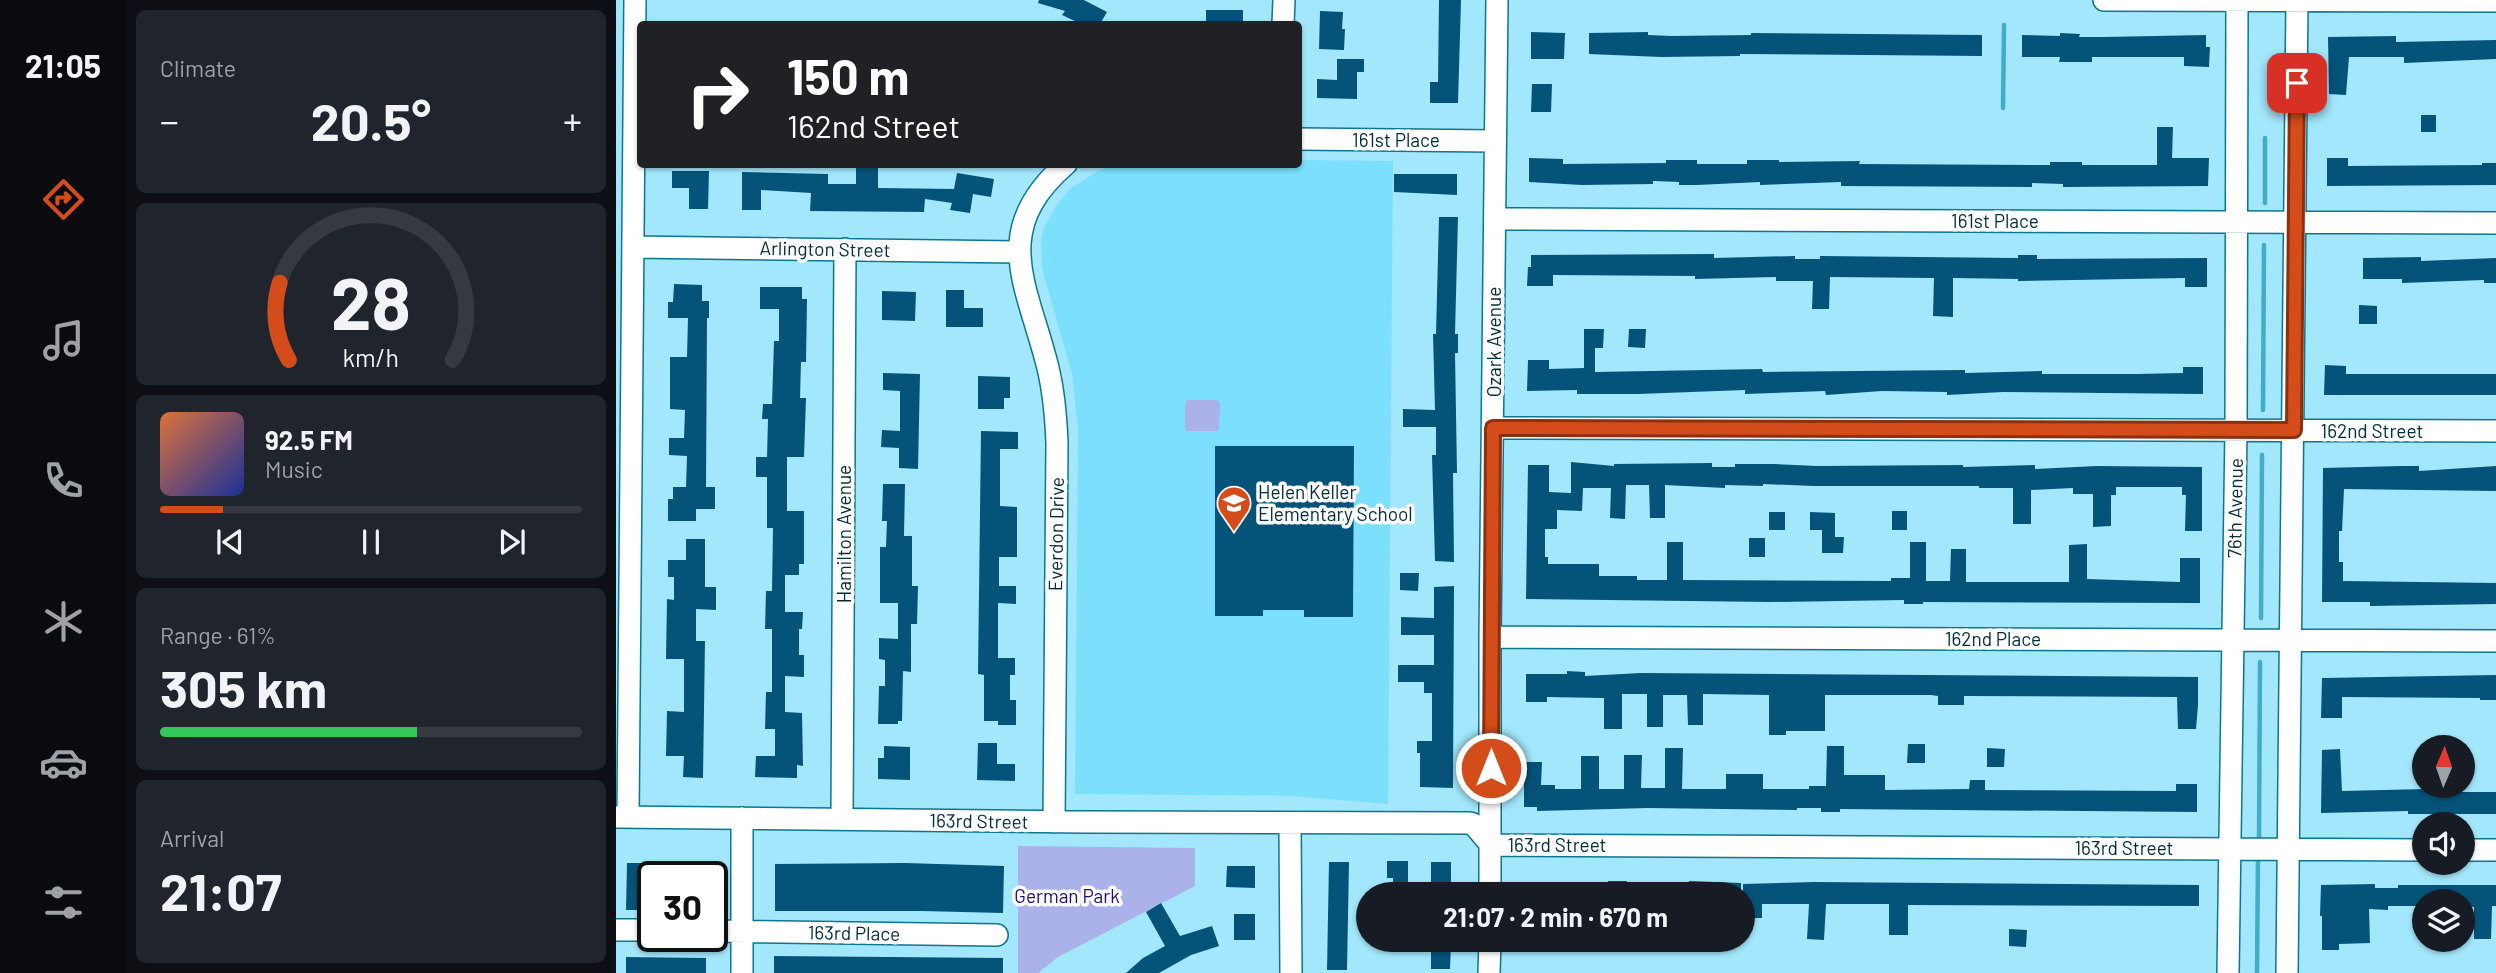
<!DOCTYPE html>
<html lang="en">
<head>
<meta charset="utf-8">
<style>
  :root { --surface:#171b24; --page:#20242c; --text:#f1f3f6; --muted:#9ea1a6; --line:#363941; --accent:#d34c1a }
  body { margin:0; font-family:Barlow,sans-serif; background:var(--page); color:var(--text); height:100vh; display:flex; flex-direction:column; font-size:26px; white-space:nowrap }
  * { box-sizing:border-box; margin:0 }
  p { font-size:23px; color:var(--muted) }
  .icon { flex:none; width:38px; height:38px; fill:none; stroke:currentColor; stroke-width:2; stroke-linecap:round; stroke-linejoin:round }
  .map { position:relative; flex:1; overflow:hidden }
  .drawer { display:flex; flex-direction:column; gap:10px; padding:10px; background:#0d0f14; width:490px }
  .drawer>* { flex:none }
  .hud { position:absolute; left:21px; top:21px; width:665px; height:147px; border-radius:7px; box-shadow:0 2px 5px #0004; background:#202124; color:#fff; overflow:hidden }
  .needle { width:46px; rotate:2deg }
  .buttons { position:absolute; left:1796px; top:735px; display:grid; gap:14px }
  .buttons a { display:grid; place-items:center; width:63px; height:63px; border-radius:50%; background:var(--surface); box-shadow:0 2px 5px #0004; font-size:35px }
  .speed { position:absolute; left:21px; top:861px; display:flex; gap:14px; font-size:35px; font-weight:700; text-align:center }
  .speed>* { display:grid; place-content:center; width:91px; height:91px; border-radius:50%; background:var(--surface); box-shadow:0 2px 5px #0004; line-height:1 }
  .speed .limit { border:4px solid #111; border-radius:10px; background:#fff; color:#111 }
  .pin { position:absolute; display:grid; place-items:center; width:60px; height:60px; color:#fff; margin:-30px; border-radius:14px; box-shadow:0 4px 10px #0006 }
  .me { position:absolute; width:77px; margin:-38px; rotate:0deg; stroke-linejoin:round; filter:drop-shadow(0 0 5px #0008) }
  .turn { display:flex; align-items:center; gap:24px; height:147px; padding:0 35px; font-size:32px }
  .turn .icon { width:91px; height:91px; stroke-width:2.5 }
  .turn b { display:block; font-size:49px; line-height:60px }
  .big { font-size:52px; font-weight:700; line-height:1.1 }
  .drawer .card { flex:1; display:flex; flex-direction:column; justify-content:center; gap:10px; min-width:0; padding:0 24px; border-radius:10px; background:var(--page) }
  .drawer .dial { align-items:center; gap:0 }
  .dial svg { height:182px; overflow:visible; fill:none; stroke:var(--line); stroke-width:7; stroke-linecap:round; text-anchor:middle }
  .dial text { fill:var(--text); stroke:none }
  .song { display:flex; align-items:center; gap:21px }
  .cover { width:84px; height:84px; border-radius:10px; background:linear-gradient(135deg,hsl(20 70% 55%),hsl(230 70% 35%)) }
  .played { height:7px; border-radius:4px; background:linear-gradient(90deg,var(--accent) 15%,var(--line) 15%) }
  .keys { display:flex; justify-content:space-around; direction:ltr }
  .heat { display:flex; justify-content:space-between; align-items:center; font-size:38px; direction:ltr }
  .charge { height:10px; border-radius:5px; background:linear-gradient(90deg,#34c759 61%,var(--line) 0) }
  .trip { position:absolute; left:740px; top:882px; width:399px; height:70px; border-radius:35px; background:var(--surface); box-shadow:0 2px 5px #0004; font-weight:700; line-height:70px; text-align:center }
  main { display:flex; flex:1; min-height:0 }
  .dock { display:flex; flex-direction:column; width:126px; justify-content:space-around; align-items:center; background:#090b0e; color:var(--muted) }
  .dock .icon { width:49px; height:49px }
  .dock .selected { color:var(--accent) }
  .dock b { font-size:32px; color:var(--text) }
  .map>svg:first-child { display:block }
  .built { fill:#7ce0fc }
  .green { fill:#abb2e9 }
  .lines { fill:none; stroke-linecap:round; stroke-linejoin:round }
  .stream { stroke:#43acc7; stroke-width:4.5 }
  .building { fill:#065379 }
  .minor-casing { stroke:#0c768d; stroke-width:24 }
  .minor { stroke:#fff; stroke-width:21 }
  .route-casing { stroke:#893111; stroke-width:18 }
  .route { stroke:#d34c1a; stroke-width:12 }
  .labels { text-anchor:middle; stroke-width:7; stroke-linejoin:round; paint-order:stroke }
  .street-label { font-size:19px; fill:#042c36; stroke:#fcfcfc }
  .poi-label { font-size:19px; fill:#042c36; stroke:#fcfcfc; text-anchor:start }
  .park-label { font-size:19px; fill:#200c73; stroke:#fcfcfc }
</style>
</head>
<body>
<main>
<nav class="dock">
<b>21:05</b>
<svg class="icon selected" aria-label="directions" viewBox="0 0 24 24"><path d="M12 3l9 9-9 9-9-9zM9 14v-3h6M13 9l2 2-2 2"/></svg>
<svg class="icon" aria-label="music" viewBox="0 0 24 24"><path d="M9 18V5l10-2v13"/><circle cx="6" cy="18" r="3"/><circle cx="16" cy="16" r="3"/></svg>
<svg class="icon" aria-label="phone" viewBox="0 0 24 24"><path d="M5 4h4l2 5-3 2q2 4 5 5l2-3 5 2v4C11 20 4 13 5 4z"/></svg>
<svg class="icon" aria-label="climate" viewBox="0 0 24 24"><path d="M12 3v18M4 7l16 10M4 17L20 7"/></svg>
<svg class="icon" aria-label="car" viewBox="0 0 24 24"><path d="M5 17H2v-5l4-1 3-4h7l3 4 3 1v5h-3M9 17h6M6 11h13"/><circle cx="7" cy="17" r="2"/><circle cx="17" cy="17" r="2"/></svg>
<svg class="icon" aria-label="filters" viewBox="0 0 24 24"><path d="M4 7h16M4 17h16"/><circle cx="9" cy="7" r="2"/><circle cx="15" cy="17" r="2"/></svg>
</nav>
<section class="drawer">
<div class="card"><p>Climate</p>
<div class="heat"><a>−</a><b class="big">20.5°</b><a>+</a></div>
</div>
<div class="card dial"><svg viewBox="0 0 100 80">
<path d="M14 69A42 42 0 1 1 86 69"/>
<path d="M14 69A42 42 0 0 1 10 35" stroke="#d34c1a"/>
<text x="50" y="56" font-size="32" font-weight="700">28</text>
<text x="50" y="72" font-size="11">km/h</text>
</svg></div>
<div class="card">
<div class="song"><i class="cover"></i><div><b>92.5 FM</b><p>Music</p></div></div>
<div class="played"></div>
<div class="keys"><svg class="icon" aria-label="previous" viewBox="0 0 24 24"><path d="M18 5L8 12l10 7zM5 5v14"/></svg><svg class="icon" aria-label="pause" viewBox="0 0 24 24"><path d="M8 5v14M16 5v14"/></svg><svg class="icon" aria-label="next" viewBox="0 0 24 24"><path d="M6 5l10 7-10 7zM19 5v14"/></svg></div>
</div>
<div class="card"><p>Range · 61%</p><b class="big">305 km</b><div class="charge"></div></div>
<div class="card"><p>Arrival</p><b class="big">21:07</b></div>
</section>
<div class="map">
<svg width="1880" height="973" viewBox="0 0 1880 973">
  <rect width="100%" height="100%" fill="#a3e7fc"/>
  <!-- built -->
  <path class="built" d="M683 160 777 161 772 804 674 796 459 794 462 429 456 374 426 268 425 240 428 228 441 204 455 188 482 171 497 165 682 164Z"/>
  <!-- green -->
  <path class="green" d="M571 400H601L604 403 603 428 601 431H571L569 428V403Z
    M402 846 579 848V886L442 957 422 973H402Z"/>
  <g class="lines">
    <!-- stream -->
    <path class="stream" d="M1387 108 1388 25
      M1649 203V138
      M1647 410 1648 245
      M1645 618 1646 455
      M1643 843 1644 662
      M1641 973 1642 855"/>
  </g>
  <!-- building -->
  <path class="building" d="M423 0H468L491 12 484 24H465L446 15 449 11 422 3Z
    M823 0H845L842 103H814V82H822Z
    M590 10H627V24H590Z
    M704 11 727 12 726 29H729L728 50 703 49Z
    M915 32 949 33 948 59H915Z
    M1032 32V35L1056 36 1135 35V33L1366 35V56L1124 54V56L1045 57 973 54V33Z
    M1444 33 1464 34 1463 37H1487L1590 35V47H1594L1593 67 1568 66V57H1476V62H1443L1444 57H1406V35L1444 36Z
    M1780 36V42L1880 40V59L1788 63V57H1733L1730 95 1713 94 1712 37Z
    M721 59H748V72H741V99L701 98V79L721 80Z
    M916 84H936L935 112H915Z
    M1805 115H1820V132H1805Z
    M1541 127H1557L1556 158H1593L1592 186 1447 187V184L1416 183V187L1225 186V182L1144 185V182L1081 185H1063V182L1037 181V184L966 185 913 182V158L947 159V164L1050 163V160H1081V164H1131V160H1163V162L1244 161 1243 164 1434 165V162H1466V165H1541Z
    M1711 158H1732V166L1866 165V163H1880V185L1711 186Z
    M240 164H262V188L338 189 341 173 378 179 375 197 357 194 354 213 334 210 336 203 309 199 308 212 194 211 195 193 145 190V210H126V172L212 174V184H240Z
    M56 171H93L92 209H73V188H56Z
    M778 174H841V195L778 192Z
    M823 217H842L839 334H842V353H839L841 473H837L838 562 819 561 816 455H820V427H787V409L819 410 817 334H820Z
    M1098 254V258L1179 256V259H1204V256L1402 258V255H1421V259L1591 258V287H1569V278L1402 281V279L1337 278V317L1317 316 1318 278 1214 277 1213 309H1196L1197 281H1160V277L1079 279V276L937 275V286H911L912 267H915V255Z
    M1805 257V261L1880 258V283H1868V280L1786 283V279H1747V258Z
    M58 284 86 285V301H93V318H91L90 487H99V509H80V521H52V499H57V487H70L71 456 53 455V438H68L69 410 54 409V357H71L72 318H52V302H57Z
    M144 287H186V299H191L190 362H185L184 398H190L188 457H171V511H188V564H183V575H169V612H187L186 629H183V655H188V677L169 676V712L186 713 187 766 181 765V778L139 777 140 756H159V729H149L150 692H156V629H149L150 591H156L157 528H151V477H140V457H151L152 419H146L147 404H156L158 341H163V309H144Z
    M330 290H348V308H367V327H330Z
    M266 291 300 292 299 321 266 320Z
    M1743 305 1761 306V324H1743Z
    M968 329H988L987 348H979V372L1146 369 1147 372 1349 370V373L1426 371V374H1521L1567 373V367H1587V394L1387 392 1331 395V392L1266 391 1210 395 1209 391 1129 394V390L1022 394H961V390L911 391 912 360H933V369L968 368Z
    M1013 329H1030L1029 348 1012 347Z
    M1709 365 1730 366V374H1880V395H1708Z
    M267 373 304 374 302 469 283 468V448L265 447 266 430 284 431V391L267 390Z
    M362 376 394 377V398H388V409H362Z
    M365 431 402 432V449H384V506L401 507V557H383V586H400V604L382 603V658H399V675H394V700H400V725H382V721H368V675L362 674Z
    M599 446H738L737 617H688V610H647V616H599Z
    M955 462 998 466V464L1096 463V467H1119V464H1158L1201 466 1347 465V467L1419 465V469L1481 466 1586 467V531H1569L1570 495H1566V487H1500V495H1495V526L1477 527V494H1457V488L1415 490V524H1397V488H1363V486H1197L1147 484V486L1109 485V488L1049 485V518H1034L1033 485H1010L1009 519 994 518 995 488H967L966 511 941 510V529H929V557H932V564H983V576H1021V580H1051V542H1067V580L1275 581V578H1294V542H1310V581H1334L1335 549H1350V582H1453V545L1471 544V579L1564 582V558H1584V603L1307 602V604H1288V600L1155 602 910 599 912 465H933V492L955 493Z
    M1785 466H1803V471L1880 466V491L1728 489 1726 531H1723V562H1727V581L1880 583V604L1754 606V602H1706L1707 468Z
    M267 484H289L288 536H296V586H302L301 624H295V672L287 671 286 721H282V724H262L263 686H269V660L263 659V638L282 639V603H264V547H270L271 521H266Z
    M1276 511H1291V530H1276Z
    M1153 512H1169V530H1153Z
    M1194 512 1219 513V537H1228L1227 553H1206V530H1194Z
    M1133 538H1149V557H1133Z
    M70 539H89V587H100V610L80 609V641H89L87 778 67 777 68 756H50L51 711 68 712V659H50L51 599 58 600V577H52V560H70Z
    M784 573H803L802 591 784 590Z
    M838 586 837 788 804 787V753H801V741H816V693H808V682H782V665H818V635H785V617L818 618V587Z
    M951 671 969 672V676L1025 673 1582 677V705L1580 729H1562L1561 697 1348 696V705H1322V696L1315 695H1209V731H1170V735H1153V695L1087 694V725H1072L1071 695H1047V727H1031V694H1006V729H988V698L931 697V702H910V674H951Z
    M1880 675V700H1864V698L1726 697V718H1705L1706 678Z
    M362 743H381V764H399V781L361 780Z
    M1292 744H1309V763H1291Z
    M268 746 294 747V780L262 779V758H268Z
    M1211 746H1228V775H1269V790L1353 789 1354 780H1369V790L1560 791V784H1581V812L1224 809V812H1205V808H1181V810L1032 808 921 811V807H908V762H926L925 785H939V789H965V756H983V789H1008V755H1026L1025 788H1049V748H1067L1066 789H1110V774H1147V789H1193V786H1210Z
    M1371 748 1389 749 1388 767H1371Z
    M1724 749 1726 791 1810 789V792H1880V814H1792V811L1705 813 1706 750Z
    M771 861H792V894H777V878H771Z
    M713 862H733L731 970H711Z
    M815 862H835V888H815Z
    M11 863H93V877H37V910H10Z
    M289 863 388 866 387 913 305 911H159V864Z
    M611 866H639V888L610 887Z
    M992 881H1011V894H909V882H960V884L992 883Z
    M1073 881 1125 883V894H1035V883H1073Z
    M1199 882 1583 885V906L1292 905V935H1273V904H1210L1208 940 1191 939 1193 904H1146V918H1127V884Z
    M1759 884V888H1782V885H1880V906H1876L1875 939H1858V907H1846V901H1808V906H1772V910L1753 909 1754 943 1723 944V950H1706V916H1704L1705 885Z
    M545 903 564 936 596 926 603 946 575 955 543 973H510L527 958 549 946 530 912Z
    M618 914H639V940H618Z
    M1393 929 1411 930 1410 947 1393 946Z
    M815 943H835L834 969H815Z
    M158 956 387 958V973H158Z
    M10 957 90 958V973H10Z"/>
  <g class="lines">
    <!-- minor casing -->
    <g class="minor-casing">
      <path id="minor" d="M1488 0 1880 1
        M667 24 668 0
        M682 139 878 141
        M879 219 1880 223
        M17 247 402 252
        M877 428 1880 431
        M874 637 1880 641
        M0 817 470 822 854 823 857 824 875 845 1808 850
        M12 817 19 0
        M226 819 229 249
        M438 822 441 443C440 418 438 393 432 368 412 286 372 231 450 164
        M674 823 675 973
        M1846 850H1880
        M874 894V637L881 0
        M0 930H37
        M96 931 381 935
        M126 973V818
        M873 973 874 940
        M1612 973 1620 430 1621 0
        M1671 973 1681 0"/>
    </g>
    <!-- minor -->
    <use href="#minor" class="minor"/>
  </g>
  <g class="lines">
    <!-- route casing -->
    <g class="route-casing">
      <path id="route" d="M875 768 877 428 1678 430 1681 83"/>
    </g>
    <!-- route -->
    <use href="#route" class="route"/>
  </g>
  <!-- icons -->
  <defs>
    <g id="school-pin" transform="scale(1.75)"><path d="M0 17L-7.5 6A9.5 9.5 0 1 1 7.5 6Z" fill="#d34c1a" stroke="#fcfcfc"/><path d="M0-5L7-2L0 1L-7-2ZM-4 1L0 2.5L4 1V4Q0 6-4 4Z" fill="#fff"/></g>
  </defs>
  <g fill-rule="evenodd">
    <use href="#school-pin" x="618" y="503"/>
  </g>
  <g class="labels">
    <!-- street labels -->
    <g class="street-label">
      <text x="780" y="147">161st Place</text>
      <text x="1379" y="228">161st Place</text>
      <text transform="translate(209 249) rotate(1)" y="7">Arlington Street</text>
      <text transform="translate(878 342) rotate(-90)" y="7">Ozark Avenue</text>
      <text x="1756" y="438">162nd Street</text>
      <text transform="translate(1619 508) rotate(-89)" y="7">76th Avenue</text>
      <text transform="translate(228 534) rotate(-90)" y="7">Hamilton Avenue</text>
      <text transform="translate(440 534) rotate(-89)" y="7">Everdon Drive</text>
      <text x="1377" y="646">162nd Place</text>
      <text transform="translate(363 821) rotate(1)" y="7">163rd Street</text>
      <text x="941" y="852">163rd Street</text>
      <text x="1508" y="855">163rd Street</text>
      <text transform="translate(238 933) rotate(1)" y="7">163rd Place</text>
    </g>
    <!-- poi labels -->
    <g class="poi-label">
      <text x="642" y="499">Helen Keller<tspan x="642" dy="22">Elementary School</tspan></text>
    </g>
    <!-- park labels -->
    <g class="park-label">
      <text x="451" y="903">German Park</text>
    </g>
  </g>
</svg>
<div class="buttons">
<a><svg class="needle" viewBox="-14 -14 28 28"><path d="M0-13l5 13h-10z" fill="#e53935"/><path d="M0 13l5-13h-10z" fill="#9ea1a6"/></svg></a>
<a><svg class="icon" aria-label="sound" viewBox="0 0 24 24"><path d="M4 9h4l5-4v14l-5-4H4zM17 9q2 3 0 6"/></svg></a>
<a><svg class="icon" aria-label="layers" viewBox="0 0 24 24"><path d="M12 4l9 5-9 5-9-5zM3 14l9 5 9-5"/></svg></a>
</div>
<div class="speed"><div class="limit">30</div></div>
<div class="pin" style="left:1681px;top:83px;background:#d93025"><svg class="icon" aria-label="arrive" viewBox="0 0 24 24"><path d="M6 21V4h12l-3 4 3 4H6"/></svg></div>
<svg class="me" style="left:875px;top:768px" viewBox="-20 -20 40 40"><circle r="17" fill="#d34c1a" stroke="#fff" stroke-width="3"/><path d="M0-11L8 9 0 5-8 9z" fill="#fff"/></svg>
<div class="trip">21:07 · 2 min · 670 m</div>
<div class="hud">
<div class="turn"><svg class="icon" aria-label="right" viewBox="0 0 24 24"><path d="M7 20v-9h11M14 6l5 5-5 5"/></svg><div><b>150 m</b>162nd Street</div></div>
</div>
</div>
</main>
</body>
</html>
